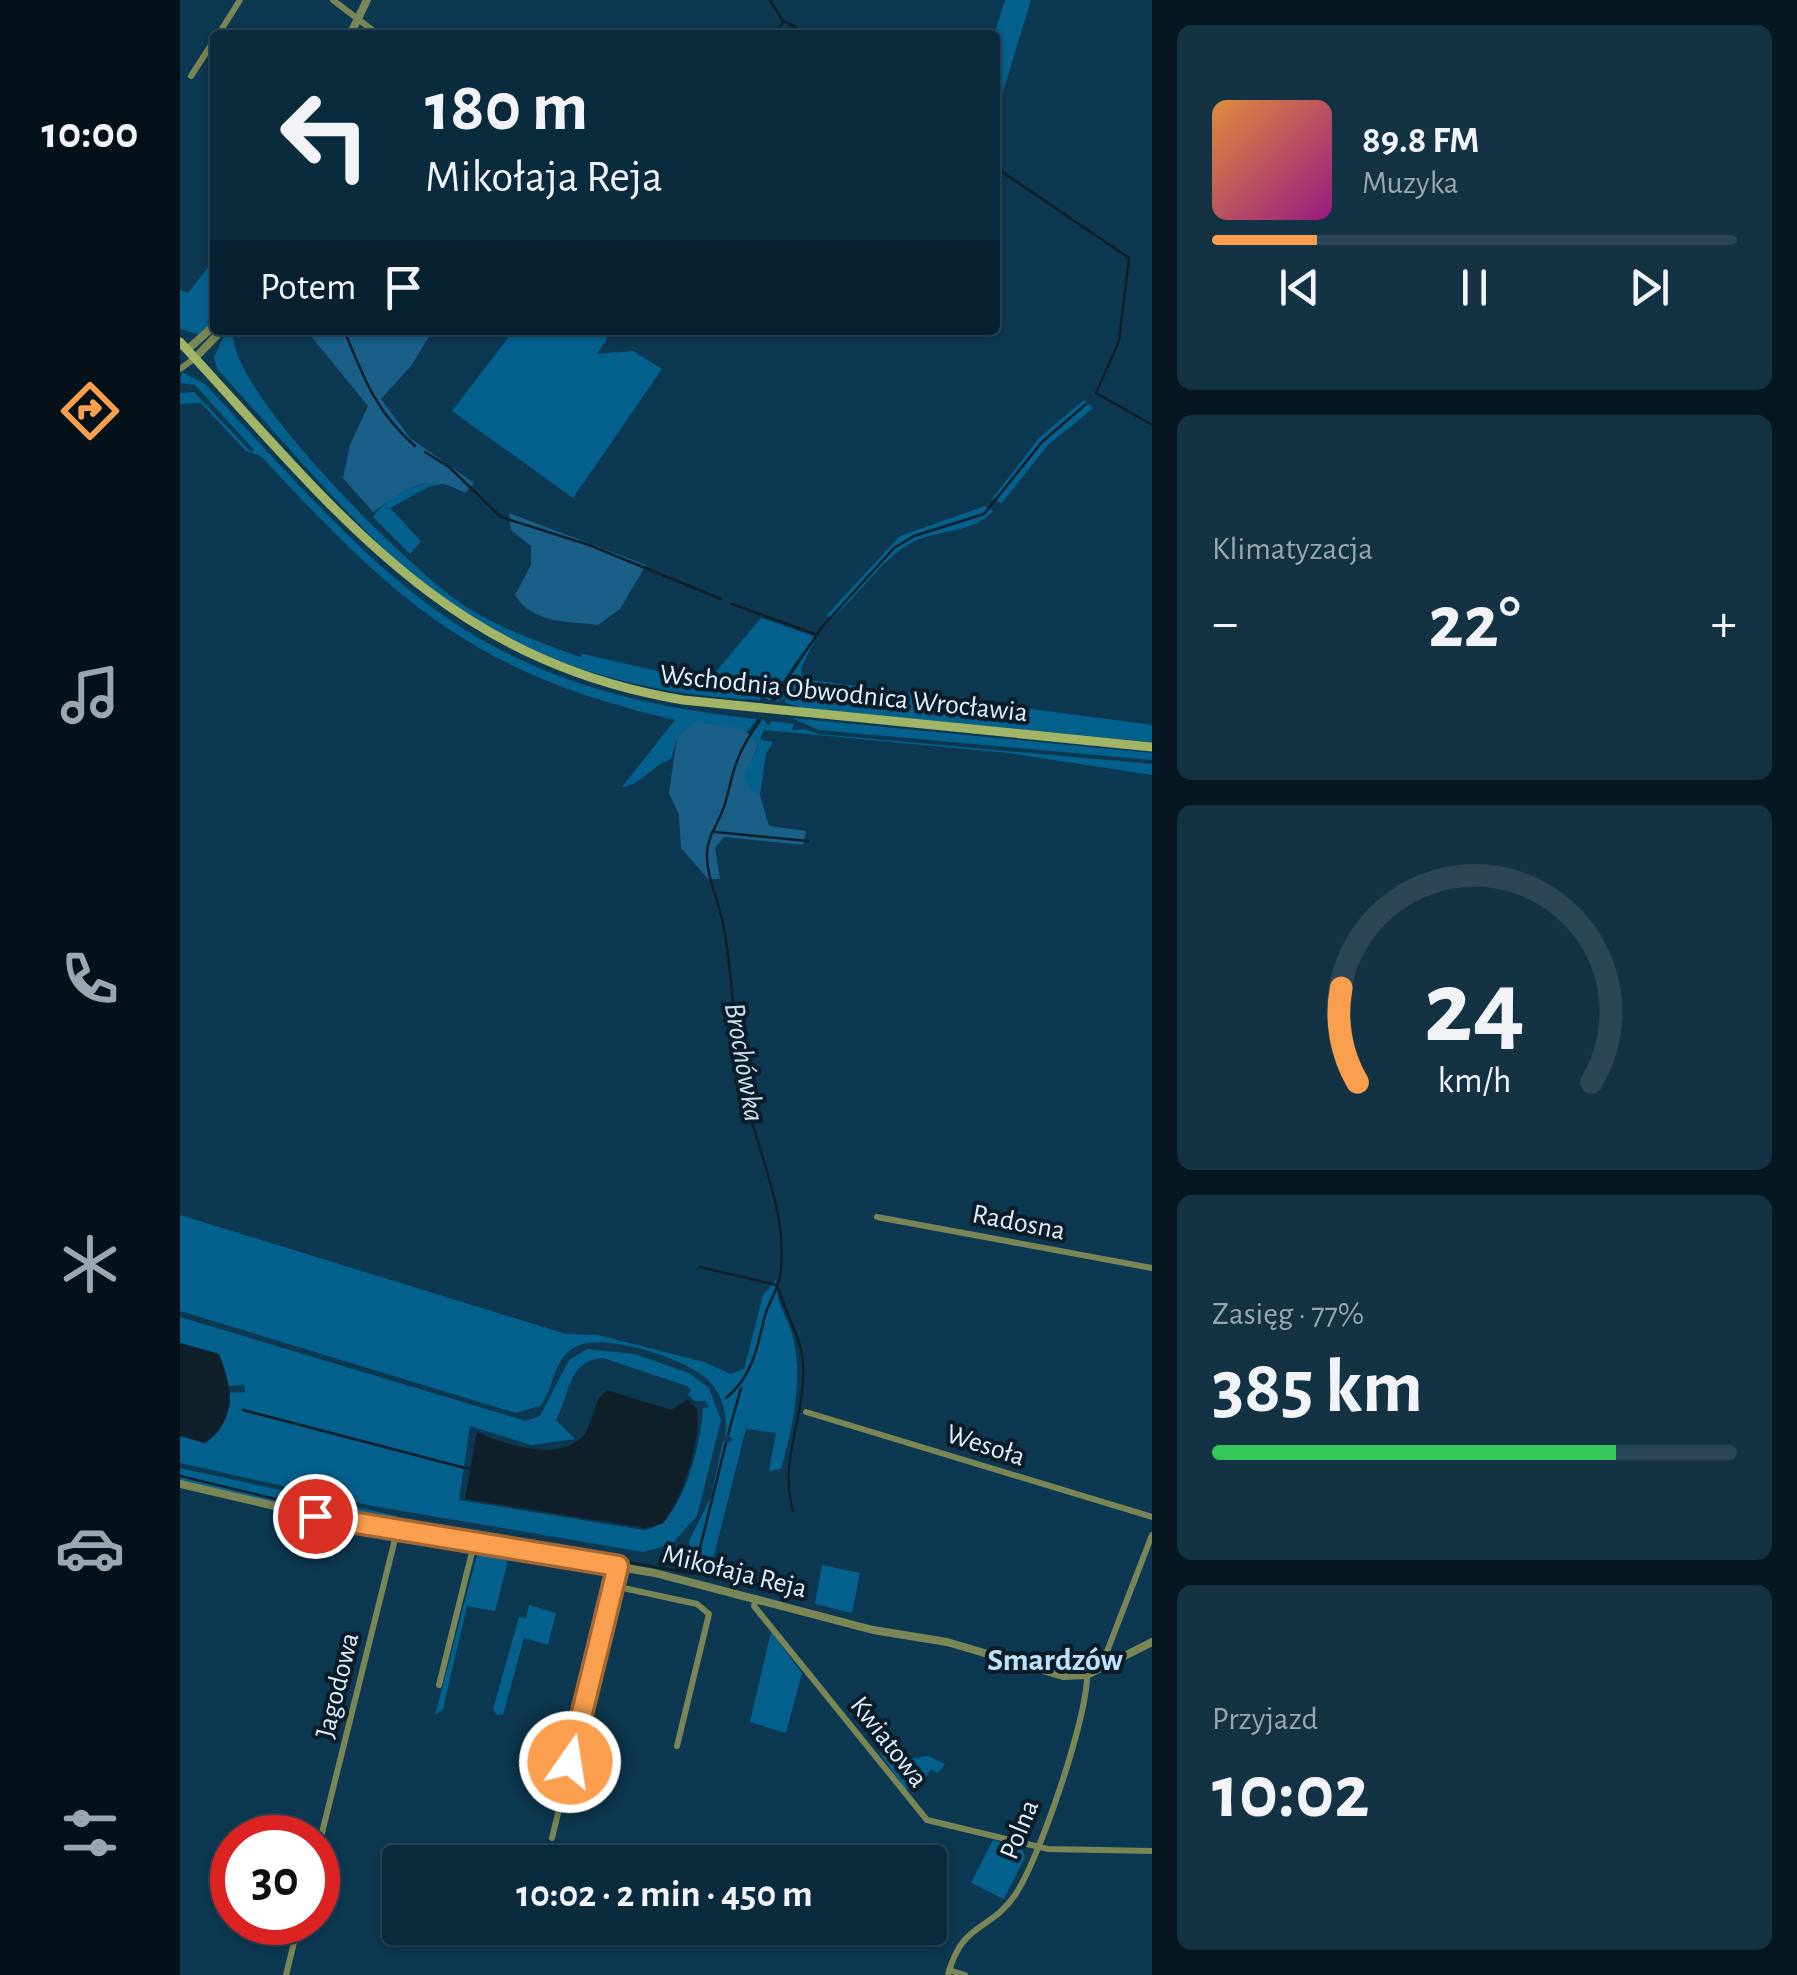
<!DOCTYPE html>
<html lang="pl">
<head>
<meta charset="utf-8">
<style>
  :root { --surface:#0a2a3d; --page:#133244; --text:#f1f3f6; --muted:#99a7b0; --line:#2a4657; --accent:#fa9f4e }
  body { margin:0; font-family:"Alegreya Sans",sans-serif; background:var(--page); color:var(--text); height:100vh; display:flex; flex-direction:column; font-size:38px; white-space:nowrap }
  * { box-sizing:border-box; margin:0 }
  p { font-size:32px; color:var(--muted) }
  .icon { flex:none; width:55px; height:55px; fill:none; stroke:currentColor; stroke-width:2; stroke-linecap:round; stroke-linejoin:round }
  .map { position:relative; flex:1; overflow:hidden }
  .panel { display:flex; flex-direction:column; gap:25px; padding:25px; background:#061722; width:645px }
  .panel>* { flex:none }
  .top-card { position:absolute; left:30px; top:30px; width:790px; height:305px; border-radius:10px; box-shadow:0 2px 8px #0004,0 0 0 2px var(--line); background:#0a2a3d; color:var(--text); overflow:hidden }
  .speed { position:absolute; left:30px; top:1815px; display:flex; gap:20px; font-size:50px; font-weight:700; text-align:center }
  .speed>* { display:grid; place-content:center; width:130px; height:130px; border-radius:50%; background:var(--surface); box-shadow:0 2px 8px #0004,0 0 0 2px var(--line); line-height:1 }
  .speed .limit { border:15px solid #d22; background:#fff; color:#111 }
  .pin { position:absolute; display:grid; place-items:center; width:85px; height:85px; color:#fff; margin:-42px; border:5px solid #fff; border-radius:50%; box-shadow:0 2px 10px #0007 }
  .me { position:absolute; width:110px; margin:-55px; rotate:13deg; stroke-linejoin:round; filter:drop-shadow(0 0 8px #0008) }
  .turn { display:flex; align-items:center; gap:35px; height:210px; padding:0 50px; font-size:45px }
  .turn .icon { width:130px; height:130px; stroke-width:2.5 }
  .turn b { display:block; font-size:70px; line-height:85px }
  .then { display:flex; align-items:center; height:95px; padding:0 50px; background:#0003; gap:20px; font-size:38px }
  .big { font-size:75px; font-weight:700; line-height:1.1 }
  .panel .tile { flex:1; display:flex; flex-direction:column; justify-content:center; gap:15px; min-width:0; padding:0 35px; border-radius:15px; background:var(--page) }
  .panel .dial { align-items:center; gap:0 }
  .dial svg { height:260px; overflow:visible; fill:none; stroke:var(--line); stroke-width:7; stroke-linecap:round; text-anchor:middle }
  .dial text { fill:var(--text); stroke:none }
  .song { display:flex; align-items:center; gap:30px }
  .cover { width:120px; height:120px; border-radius:15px; background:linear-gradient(135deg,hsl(30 70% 55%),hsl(310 70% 35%)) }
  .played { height:10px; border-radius:5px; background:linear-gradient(90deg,var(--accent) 20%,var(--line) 20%) }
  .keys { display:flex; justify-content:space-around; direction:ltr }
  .heat { display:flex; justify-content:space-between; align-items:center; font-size:55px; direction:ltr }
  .charge { height:15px; border-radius:8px; background:linear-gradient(90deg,#34c759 77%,var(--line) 0) }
  .trip { position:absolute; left:202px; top:1845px; width:565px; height:100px; border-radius:10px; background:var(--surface); box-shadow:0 2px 8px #0004,0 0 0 2px var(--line); font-weight:700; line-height:100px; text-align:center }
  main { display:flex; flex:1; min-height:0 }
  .tab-bar { display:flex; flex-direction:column; width:180px; justify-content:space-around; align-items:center; background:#041118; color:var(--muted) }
  .tab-bar .icon { width:70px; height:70px }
  .tab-bar .active { color:var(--accent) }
  .tab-bar b { font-size:45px; color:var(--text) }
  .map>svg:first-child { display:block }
  .green { fill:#04608d; fill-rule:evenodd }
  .forest { fill:#1a5f88 }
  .water { fill:#10202b }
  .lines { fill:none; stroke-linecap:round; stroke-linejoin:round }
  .stream { stroke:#10202b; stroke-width:2.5 }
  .minor { stroke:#7b8656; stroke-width:6 }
  .tertiary { stroke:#7b8656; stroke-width:8 }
  .secondary { stroke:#a2b466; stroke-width:9 }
  .route-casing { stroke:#a26733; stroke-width:25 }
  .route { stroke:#fa9f4e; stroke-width:18 }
  .labels { text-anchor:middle; stroke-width:8; stroke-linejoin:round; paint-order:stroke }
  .street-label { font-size:28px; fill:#dff1fe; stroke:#0c1d29 }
  .water-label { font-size:30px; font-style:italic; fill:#c9e3f5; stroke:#0c1d29 }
  .quarter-label { font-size:32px; font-weight:bold; fill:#bfe2fc; stroke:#0c1d29 }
</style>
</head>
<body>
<main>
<nav class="tab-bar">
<b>10:00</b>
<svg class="icon active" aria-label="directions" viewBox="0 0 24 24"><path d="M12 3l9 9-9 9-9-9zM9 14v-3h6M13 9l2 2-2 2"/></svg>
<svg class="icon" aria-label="music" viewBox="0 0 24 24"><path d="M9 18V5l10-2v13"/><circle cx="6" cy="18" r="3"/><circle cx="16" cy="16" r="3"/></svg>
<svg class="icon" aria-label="phone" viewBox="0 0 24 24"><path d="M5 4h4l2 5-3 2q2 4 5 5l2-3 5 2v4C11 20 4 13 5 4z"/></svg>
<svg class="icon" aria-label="climate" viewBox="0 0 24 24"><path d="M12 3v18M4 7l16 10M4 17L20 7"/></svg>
<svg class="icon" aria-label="car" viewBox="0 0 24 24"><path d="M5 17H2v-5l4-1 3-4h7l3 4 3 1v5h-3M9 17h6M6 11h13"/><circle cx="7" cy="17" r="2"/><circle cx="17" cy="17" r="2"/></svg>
<svg class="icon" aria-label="filters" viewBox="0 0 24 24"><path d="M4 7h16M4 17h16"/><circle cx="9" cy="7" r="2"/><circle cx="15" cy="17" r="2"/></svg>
</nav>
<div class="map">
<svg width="972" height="1975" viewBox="0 0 972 1975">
  <rect width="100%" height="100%" fill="#0d3851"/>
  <!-- green -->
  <path class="green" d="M825 0H851L815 118 814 35Z
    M35 259V322L18 334 0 329V290L8 293Z
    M47 330H53C46 389 225 563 275 599 310 625 358 642 400 657L403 654 521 681 534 674 581 618 636 637 621 669 623 679 972 725V742L623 708 605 703V698L596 702 623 651 590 701 581 696 580 700C450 695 316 654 219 563 154 503 97 433 37 369L34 357Z
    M334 330H420L427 339 417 354 453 351 482 369 393 498 272 411Z
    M2 372 25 384C208 582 292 690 577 719L566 733 497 738 491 759C471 766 463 784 442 787L495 720C295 674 217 603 81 456L66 451 21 403 0 404V393L14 392 71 452 74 450 15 385 0 383Z
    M904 400 913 408 868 445 822 503 812 499 860 437Z
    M263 481 267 483 248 487 210 508 241 541 230 554 193 517C208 496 238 482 263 481Z
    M805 506 813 511C789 536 753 528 726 546 698 564 678 596 652 618L646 616 720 536Z
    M612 718 972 753V760L639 730Z
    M583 719 589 726 591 721 614 724 612 731 623 729 639 734 972 764V775L828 753 584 730 580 740 593 742 586 754 580 795 571 791 563 776 578 746 570 737Z
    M0 1215 386 1334 418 1335 524 1362 551 1374 564 1369 583 1295 596 1280C595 1301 606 1314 612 1333 624 1378 613 1425 601 1469L589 1471 596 1433 566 1429 530 1571 513 1561 509 1541 531 1497 543 1441 551 1442 553 1438 545 1436C548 1415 543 1394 527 1379 504 1358 423 1331 395 1347 372 1360 375 1388 360 1406L336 1413 0 1311Z
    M0 1317 346 1421 360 1416 389 1360 407 1349 454 1354 509 1373 529 1388 541 1420 517 1516 492 1544 463 1552 193 1506 0 1463V1436L25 1443 50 1407V1393L65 1392 64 1385 49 1386 39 1354 0 1343ZM423 1358 507 1386 511 1389 508 1395 515 1401H526L529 1407 523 1408C521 1440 504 1526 464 1530L279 1500 290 1426 351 1445 395 1439 376 1420C390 1395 387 1360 423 1358Z
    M0 1468 217 1516 215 1526 160 1518 0 1481Z
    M298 1551 329 1557 315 1611 287 1606 263 1709 255 1715Z
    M642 1565 680 1573 672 1613 635 1604Z
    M349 1605 376 1613 368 1645 344 1638 323 1715H317L313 1709 339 1617 346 1618Z
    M591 1632 622 1673 606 1733 570 1722Z
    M699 1752 723 1760 748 1756 765 1764 758 1773 751 1769 741 1785 733 1781 726 1790Z
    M813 1840 842 1849 845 1857 824 1899 791 1883Z"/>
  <!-- forest -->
  <path class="forest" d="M126 330H253L231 366 201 399 230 438 294 483 285 493C245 471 228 489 193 512L163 478 170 445 188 406Z
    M329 513 466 565 440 609 418 625C387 621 353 624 335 595L351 565V546L331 530Z
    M515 722 564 729 578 745 564 776 571 790 580 795 589 826 626 831 623 845 544 837 535 848 540 879H528L501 848 499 815 489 793 497 738Z"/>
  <!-- water -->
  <path class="water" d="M0 1343 39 1354C52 1386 58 1420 25 1443L0 1436Z
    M427 1390 491 1410 508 1399 517 1410C522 1437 501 1505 482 1524L465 1528 285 1499 297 1432C322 1444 379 1462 402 1437 415 1423 411 1401 427 1390Z"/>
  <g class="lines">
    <!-- stream -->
    <path class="stream" d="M590 0 603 21 632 35
      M594 35 602 23
      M815 167 949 258 939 341 916 393 972 425
      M164 330C184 378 195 411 235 446
      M245 452 269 467 321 517 409 545 541 599
      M552 604 635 634
      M593 700 642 627 714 548 734 536 804 514 862 442 906 404
      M535 832 628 841
      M520 1267 596 1285
      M599 1289C605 1314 622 1338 623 1364 626 1417 598 1460 613 1511
      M546 1398C571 1378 577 1350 584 1319 588 1303 597 1292 600 1277 610 1208 573 1145 561 1078 553 1028 553 977 544 927 540 903 526 877 527 854 527 836 540 821 545 804 556 763 554 759 579 721
      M63 1410 289 1469
      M548 1435 561 1388
      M0 1476 112 1503
      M120 1505 214 1524
      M223 1526 298 1538
      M307 1539 352 1547
      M360 1548 435 1560
      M517 1560 546 1443
      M443 1561 514 1574"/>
    <!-- minor -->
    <path class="minor" d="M153 0 199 35
      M38 35 60 0
      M11 76 35 39
      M0 369 15 358
      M697 1217 972 1268
      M626 1412 972 1517
      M434 1586 517 1604 529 1614 497 1746
      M576 1598 574 1606 747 1820 868 1849 972 1851
      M927 1665 926 1654 972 1535
      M259 1685 294 1544
      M372 1838 438 1566
      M138 1849 217 1531
      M769 1970 785 1975
      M106 1975 119 1922
      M768 1975C782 1921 811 1931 835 1895 859 1860 908 1716 907 1675"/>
    <!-- tertiary -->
    <path class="tertiary" d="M170 35 187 0
      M7 350 35 325
      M15 358 42 330
      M0 1484 155 1520 475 1573 693 1630 767 1642 883 1676 907 1675 972 1642"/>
    <!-- secondary -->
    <path class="secondary" d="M0 342C155 509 263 660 503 700L972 747"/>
  </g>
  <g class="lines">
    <!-- route casing -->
    <g class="route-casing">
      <path id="route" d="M135 1516 438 1566 390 1762"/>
    </g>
    <!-- route -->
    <use href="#route" class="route"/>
  </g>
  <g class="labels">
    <!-- street labels -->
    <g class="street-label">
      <text transform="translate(664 692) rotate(6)" y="10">Wschodnia Obwodnica Wrocławia</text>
      <text transform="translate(839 1221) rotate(11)" y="10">Radosna</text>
      <text transform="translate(806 1444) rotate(18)" y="10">Wesoła</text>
      <text transform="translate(555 1570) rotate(14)" y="10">Mikołaja Reja</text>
      <text transform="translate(156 1685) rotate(-76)" y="10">Jagodowa</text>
      <text transform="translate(710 1741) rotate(52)" y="10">Kwiatowa</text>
      <text transform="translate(838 1829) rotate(-68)" y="10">Polna</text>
    </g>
    <!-- water labels -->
    <g class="water-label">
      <text transform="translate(565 1062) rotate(80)" y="10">Brochówka</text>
    </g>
    <!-- quarter labels -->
    <g class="quarter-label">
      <text x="875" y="1670">Smardzów</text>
    </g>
  </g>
</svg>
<div class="speed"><div class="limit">30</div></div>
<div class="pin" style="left:135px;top:1516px;background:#d93025"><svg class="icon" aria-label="arrive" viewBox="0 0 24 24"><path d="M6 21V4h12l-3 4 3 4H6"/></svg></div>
<svg class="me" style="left:390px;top:1762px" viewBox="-20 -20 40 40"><circle r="17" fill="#fa9f4e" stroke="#fff" stroke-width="3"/><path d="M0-11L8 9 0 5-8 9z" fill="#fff"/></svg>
<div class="trip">10:02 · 2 min · 450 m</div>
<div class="top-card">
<div class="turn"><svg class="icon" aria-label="left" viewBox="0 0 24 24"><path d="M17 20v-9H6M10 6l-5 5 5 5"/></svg><div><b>180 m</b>Mikołaja Reja</div></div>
<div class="then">Potem<svg class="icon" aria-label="arrive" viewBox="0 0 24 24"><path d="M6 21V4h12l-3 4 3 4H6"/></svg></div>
</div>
</div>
<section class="panel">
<div class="tile">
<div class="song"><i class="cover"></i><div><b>89.8 FM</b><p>Muzyka</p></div></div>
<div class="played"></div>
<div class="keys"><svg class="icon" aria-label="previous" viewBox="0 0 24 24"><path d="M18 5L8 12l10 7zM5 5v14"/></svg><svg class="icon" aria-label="pause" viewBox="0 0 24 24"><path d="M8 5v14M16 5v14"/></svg><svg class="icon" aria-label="next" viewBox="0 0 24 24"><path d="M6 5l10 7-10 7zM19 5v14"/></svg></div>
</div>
<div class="tile"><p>Klimatyzacja</p>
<div class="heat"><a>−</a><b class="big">22°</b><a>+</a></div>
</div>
<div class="tile dial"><svg viewBox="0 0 100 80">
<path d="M14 69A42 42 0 1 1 86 69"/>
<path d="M14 69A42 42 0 0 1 9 40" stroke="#fa9f4e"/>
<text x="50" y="56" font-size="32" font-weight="700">24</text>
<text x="50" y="72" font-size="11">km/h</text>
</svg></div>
<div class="tile"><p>Zasięg · 77%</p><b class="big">385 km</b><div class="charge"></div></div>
<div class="tile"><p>Przyjazd</p><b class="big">10:02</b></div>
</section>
</main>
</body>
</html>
